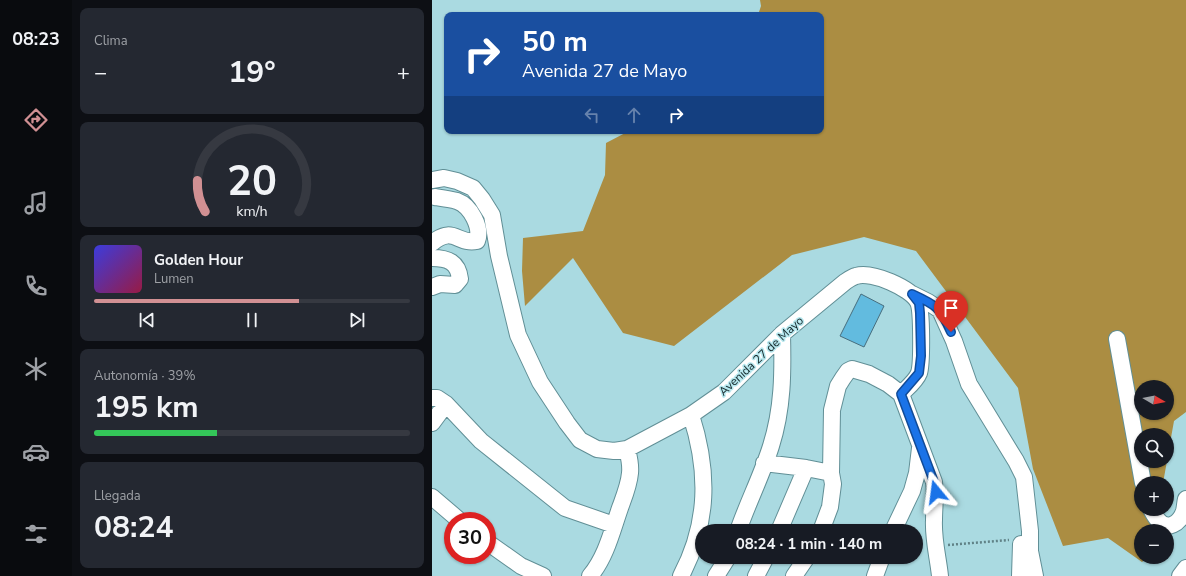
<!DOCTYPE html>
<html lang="es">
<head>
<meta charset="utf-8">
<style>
  :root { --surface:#171b24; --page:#242831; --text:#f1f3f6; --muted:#9ea1a6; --line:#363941; --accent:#d19093 }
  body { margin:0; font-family:"Nunito Sans",sans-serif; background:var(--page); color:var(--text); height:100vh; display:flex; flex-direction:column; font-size:15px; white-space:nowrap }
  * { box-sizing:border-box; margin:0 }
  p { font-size:13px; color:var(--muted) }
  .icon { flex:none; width:22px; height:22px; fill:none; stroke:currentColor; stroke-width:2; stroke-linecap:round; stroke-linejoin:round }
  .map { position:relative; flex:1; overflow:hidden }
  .details { display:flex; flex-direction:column; gap:8px; padding:8px; background:#0d0f14; width:360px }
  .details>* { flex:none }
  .guide { position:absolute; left:12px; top:12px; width:380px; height:122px; border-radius:8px; box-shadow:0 1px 3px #0004; background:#1a4fa0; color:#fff; overflow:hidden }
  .needle { width:26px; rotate:100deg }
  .buttons { position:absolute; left:702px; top:380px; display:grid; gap:8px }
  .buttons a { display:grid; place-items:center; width:40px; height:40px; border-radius:50%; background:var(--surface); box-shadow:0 1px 3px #0004; font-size:20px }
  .speed { position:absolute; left:12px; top:512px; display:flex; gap:8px; font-size:20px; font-weight:700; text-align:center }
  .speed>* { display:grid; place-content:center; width:52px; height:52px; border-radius:50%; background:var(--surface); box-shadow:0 1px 3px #0004; line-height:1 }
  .speed .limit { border:6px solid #d22; background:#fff; color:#111 }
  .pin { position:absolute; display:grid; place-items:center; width:34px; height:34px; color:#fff; margin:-41px -17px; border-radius:50% 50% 50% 0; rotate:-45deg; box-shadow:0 0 4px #0007 }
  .pin .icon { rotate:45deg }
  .me { position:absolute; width:44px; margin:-22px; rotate:344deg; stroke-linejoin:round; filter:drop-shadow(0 0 3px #0008) }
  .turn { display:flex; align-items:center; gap:14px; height:84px; padding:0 12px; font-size:18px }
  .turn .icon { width:52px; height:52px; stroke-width:2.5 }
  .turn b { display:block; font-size:28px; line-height:34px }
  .lanes { display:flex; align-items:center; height:38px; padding:0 12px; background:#0003; justify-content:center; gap:20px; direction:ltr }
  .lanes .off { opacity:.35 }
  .big { font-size:30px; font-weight:700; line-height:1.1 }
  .details .tile { flex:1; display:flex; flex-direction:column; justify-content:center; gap:6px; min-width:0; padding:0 14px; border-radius:8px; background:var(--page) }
  .details .dial { align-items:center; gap:0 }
  .dial svg { height:104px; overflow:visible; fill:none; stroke:var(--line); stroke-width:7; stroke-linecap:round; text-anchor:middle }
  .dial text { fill:var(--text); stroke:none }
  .song { display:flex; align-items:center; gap:12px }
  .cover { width:48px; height:48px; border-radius:6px; background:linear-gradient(135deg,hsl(240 70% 55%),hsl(340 70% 35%)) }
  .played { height:4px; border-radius:2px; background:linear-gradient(90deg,var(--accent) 65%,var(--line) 65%) }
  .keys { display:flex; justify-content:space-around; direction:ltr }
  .heat { display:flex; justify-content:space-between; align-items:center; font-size:22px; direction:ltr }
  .charge { height:6px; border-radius:3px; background:linear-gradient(90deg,#34c759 39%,var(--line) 0) }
  .trip { position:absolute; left:263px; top:524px; width:228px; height:40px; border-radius:20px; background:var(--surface); box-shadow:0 1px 3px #0004; font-weight:700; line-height:40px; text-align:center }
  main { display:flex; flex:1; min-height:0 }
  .menu { display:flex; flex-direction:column; width:72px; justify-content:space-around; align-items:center; background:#090b0e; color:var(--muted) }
  .menu .icon { width:28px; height:28px }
  .menu .current { color:var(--accent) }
  .menu b { font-size:18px; color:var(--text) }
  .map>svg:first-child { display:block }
  .forest { fill:#ab8d42; fill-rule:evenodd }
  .building { fill:#62bbdf; stroke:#476e7e }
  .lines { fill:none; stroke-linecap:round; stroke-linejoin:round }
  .minor-casing { stroke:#618f96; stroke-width:18 }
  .path { stroke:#608287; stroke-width:2.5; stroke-dasharray:2 2; stroke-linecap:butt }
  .minor { stroke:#fff; stroke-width:16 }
  .route-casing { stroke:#114b97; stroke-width:10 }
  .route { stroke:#1a73e8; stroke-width:7 }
  .labels { text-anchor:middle; stroke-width:3; stroke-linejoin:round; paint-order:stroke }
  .street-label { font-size:12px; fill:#15282b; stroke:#b6e7ee }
</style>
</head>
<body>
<main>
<nav class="menu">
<b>08:23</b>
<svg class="icon current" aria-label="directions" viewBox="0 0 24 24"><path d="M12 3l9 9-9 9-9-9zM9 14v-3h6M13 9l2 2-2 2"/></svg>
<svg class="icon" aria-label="music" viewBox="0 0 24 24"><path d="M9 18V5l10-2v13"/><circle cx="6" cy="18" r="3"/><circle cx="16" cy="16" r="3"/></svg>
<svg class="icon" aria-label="phone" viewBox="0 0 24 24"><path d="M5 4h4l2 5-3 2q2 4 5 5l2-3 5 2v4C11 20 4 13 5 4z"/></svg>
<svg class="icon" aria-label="climate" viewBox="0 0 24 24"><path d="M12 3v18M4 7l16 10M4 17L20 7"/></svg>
<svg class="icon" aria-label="car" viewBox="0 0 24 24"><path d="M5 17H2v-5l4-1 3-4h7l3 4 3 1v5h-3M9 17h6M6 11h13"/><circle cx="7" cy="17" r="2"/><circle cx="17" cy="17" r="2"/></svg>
<svg class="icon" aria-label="filters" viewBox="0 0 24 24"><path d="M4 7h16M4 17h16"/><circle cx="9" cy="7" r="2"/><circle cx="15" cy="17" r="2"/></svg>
</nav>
<section class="details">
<div class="tile"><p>Clima</p>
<div class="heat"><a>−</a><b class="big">19°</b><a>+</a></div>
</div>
<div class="tile dial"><svg viewBox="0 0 100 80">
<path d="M14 69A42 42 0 1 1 86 69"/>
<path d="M14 69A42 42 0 0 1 8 45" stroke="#d19093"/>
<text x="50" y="56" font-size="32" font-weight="700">20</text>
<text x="50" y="72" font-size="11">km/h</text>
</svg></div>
<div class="tile">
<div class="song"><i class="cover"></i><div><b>Golden Hour</b><p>Lumen</p></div></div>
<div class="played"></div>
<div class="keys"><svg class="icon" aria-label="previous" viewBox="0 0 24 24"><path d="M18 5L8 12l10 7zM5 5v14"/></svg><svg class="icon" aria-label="pause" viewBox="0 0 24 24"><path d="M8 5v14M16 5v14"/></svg><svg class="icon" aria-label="next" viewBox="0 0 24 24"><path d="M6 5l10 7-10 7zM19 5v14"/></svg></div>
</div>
<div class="tile"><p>Autonomía · 39%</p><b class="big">195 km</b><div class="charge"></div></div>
<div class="tile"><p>Llegada</p><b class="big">08:24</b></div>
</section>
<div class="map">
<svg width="754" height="576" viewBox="0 0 754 576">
  <rect width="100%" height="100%" fill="#aadae1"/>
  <!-- forest -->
  <path class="forest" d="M328 0H754V412L742 421 735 460V435H709V461H735L731 483H709V509H730L731 531H709V557H716L710 562 676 538 631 546 601 469 586 388 484 251 432 237 360 255 242 346 191 333 141 258 93 306 90 271 91 238 151 231 173 175 174 143 197 131H389V15H326L329 6ZM709 387H735V413H709Z"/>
  <!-- building -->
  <path class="building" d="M429 294 452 306 432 347 408 336Z"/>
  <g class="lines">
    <!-- minor casing -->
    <g class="minor-casing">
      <path id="minor" d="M0 180 12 178 25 181 41 188 50 199 60 215 67 256 86 335 108 382 135 423 148 440 165 449 182 451 195 449 259 415 292 392 350 334 413 282C416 280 420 277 424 276 440 271 479 288 486 302 490 310 490 364 487 373 484 381 475 388 469 394
        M0 243C22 225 25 245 45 241 50 228 39 206 25 201 18 199 10 198 3 197
        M0 258C16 258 26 262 28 279L23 285 8 284 0 287
        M480 294 496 302 508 310 522 341 537 384 584 461 592 477 598 531V551L603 576
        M685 339 711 483
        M0 398H5L14 404 49 441 133 508 182 525
        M0 423 14 404
        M332 463 374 468
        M0 497 28 521
        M719 509C721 513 723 517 726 520 735 532 748 523 752 511 753 507 753 503 754 499
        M306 531C316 502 330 475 339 446 351 408 351 372 350 334
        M347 531 374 468 399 473
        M389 531 398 507 401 484 399 473 400 410 406 386 411 378 416 371 420 369 437 374 456 384 469 394 502 482C504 495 502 507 502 520 501 539 506 557 508 576
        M461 531 480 491 485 473 488 448
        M55 542 89 566 111 576
        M158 576C174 557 180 531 188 508 192 497 197 485 198 473 199 464 197 457 195 449
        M249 576C277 523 277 471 259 415
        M284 576 296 557
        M324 576 334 557
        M362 576 375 557
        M443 576 450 557
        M588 576 589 544
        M748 576 754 568"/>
    </g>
    <!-- path -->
    <path class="path" d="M516 545 577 540"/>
    <!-- minor -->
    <use href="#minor" class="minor"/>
  </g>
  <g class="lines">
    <!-- route casing -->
    <g class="route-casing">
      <path id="route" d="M504 492 502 482 469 394 487 373 489 356 488 313 487 303 480 294C504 305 508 307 519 332"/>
    </g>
    <!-- route -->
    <use href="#route" class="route"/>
  </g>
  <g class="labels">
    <!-- street labels -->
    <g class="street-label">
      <text transform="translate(329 356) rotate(-43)" y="4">Avenida 27 de Mayo</text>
    </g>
  </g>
</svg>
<div class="buttons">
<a><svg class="needle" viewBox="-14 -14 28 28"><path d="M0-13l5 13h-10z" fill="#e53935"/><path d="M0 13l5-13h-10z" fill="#9ea1a6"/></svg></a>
<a><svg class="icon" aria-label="search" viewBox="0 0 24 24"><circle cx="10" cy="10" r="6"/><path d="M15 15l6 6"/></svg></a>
<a>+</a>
<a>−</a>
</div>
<div class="speed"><div class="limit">30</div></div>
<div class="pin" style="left:519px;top:332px;background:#d93025"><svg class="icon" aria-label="arrive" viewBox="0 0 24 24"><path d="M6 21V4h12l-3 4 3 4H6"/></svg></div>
<svg class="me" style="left:504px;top:492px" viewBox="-20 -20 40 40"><path d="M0-17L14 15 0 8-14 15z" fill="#1a73e8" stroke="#fff" stroke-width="4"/></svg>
<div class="trip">08:24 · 1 min · 140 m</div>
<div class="guide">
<div class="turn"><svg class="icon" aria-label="right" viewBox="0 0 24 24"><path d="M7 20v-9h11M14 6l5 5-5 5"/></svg><div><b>50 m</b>Avenida 27 de Mayo</div></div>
<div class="lanes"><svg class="icon off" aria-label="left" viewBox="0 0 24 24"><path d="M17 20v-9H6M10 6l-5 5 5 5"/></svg><svg class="icon off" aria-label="ahead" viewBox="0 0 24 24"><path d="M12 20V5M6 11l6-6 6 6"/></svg><svg class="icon" aria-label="right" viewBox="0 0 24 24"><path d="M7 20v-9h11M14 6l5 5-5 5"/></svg></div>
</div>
</div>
</main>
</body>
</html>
